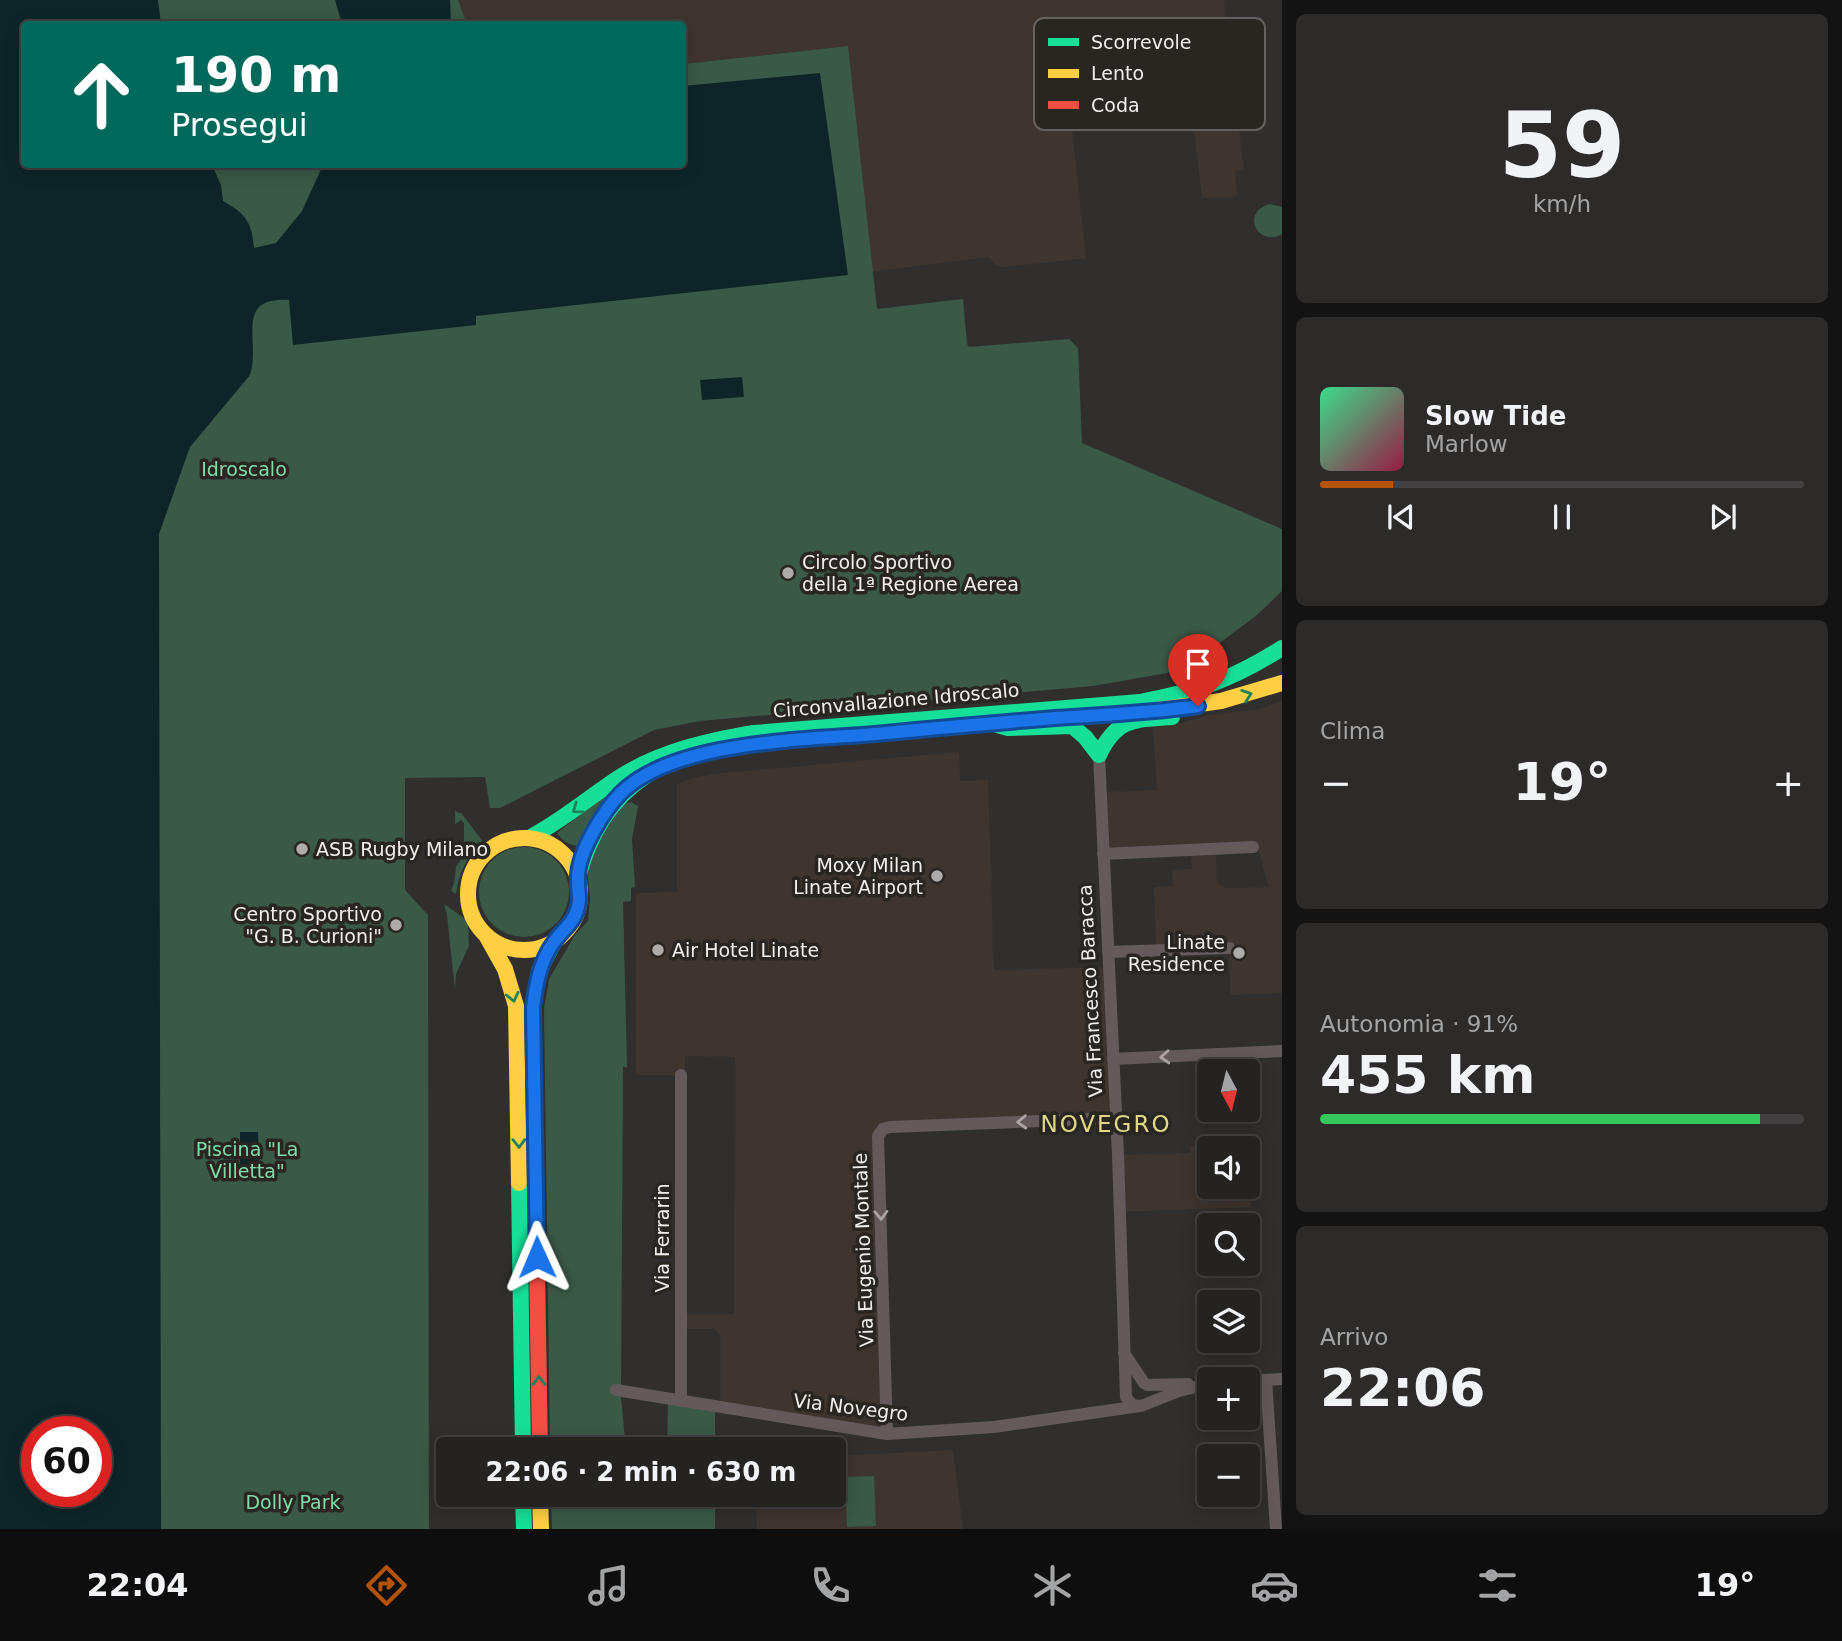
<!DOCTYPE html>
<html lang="it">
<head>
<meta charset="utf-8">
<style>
  :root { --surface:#252322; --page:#2d2b2a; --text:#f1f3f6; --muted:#a3a4a5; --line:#424040; --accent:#b45309 }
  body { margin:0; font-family:"DejaVu Sans",sans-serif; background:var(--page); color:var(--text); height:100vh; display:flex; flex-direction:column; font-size:26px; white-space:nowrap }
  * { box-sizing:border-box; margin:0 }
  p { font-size:23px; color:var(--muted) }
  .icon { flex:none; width:38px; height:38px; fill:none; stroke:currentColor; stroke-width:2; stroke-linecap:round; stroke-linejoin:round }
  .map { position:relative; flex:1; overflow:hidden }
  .details { display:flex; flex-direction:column; gap:14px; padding:14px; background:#141313; width:560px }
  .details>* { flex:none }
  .hud { position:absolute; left:21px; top:21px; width:665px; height:147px; border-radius:7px; box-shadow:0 4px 18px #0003,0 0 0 2px var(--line); background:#00695c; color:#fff; overflow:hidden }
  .needle { width:46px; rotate:173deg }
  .controls { position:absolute; left:1197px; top:1059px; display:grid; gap:14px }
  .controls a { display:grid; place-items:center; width:63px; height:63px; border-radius:7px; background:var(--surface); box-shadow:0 4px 18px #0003,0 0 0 2px var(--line); font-size:35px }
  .speed { position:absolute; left:21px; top:1416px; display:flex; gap:14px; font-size:35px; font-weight:700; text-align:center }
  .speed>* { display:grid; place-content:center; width:91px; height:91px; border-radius:50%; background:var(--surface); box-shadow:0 4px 18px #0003,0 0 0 2px var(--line); line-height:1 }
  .speed .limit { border:10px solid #d22; background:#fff; color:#111 }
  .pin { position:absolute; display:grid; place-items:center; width:60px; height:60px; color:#fff; margin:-72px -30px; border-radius:50% 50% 50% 0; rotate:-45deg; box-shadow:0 0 7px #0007 }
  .pin .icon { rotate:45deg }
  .me { position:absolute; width:77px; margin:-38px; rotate:359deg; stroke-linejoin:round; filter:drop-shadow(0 0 5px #0008) }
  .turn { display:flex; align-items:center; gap:24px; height:147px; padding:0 35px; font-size:32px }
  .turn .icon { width:91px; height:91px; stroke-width:2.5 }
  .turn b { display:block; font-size:49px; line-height:60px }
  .big { font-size:52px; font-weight:700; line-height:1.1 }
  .details .widget { flex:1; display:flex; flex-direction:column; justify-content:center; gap:10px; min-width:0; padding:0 24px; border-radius:10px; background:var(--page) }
  .details .dial { align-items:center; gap:0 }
  .dial b { font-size:91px; line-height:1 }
  .song { display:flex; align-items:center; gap:21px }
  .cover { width:84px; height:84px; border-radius:10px; background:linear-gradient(135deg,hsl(150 70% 55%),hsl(340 70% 35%)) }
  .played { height:7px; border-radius:4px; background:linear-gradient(90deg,var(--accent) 15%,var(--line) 15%) }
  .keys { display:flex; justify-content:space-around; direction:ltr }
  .heat { display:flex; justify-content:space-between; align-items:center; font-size:38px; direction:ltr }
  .charge { height:10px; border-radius:5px; background:linear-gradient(90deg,#34c759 91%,var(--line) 0) }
  .trip { position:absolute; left:436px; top:1437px; width:410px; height:70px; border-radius:7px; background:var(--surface); box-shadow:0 4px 18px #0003,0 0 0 2px var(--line); font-weight:700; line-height:70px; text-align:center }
  .dock { display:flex; height:112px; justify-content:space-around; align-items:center; background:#0f0e0e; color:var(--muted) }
  .dock .icon { width:49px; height:49px }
  .dock .active { color:var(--accent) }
  .dock b { font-size:32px; color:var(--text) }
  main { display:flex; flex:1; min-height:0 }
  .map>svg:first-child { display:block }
  .built { fill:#3e352e; fill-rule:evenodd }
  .green { fill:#3b5947; fill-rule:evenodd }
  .water { fill:#0d2529; fill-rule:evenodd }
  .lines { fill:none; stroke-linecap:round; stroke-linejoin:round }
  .street { stroke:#645a5b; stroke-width:12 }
  .fast { stroke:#16e098; stroke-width:16 }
  .slow { stroke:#ffcf43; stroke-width:16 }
  .jam { stroke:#f24e42; stroke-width:16 }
  .oneway { stroke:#20825c }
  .oneway2 { stroke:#aaa4a4 }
  .route-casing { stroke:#114b97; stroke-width:18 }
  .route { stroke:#1a73e8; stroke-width:12 }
  .poi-dot { fill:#aeaba9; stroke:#292521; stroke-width:2.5 }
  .labels { text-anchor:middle; stroke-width:7; stroke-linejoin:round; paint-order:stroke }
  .park-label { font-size:19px; fill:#80dca9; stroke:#292521 }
  .poi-label { font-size:19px; fill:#f1eeec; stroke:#292521; text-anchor:start }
  .street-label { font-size:19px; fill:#f1eeec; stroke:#292521 }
  .quarter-label { font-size:23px; letter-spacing:2px; fill:#dfd789; stroke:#292521 }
  .key { fill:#292521; stroke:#65615e; stroke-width:2 }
  .key-label { font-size:19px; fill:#f1eeec }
</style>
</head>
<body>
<main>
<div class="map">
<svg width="1282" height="1529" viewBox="0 0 1282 1529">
  <rect width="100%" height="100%" fill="#312f2d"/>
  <!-- built -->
  <path class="built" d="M458 0H1224L1244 170 1235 171 1237 195H1233V198H1202L1192 113 1072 127 1086 258 1004 267 995 265 989 257 872 272 847 46 683 64 682 24H467Z
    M1282 701V993L1230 995 1229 949 1156 950 1154 887 1173 886 1172 870 1192 869 1191 851 1103 854 1101 792 1157 790 1153 727 1182 723 1208 715 1260 709ZM1257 847 1269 887 1227 888 1217 883 1216 849Z
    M959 752 960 781 988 780 994 970 1109 967 1115 1118 883 1129 887 1434 721 1407V1336L714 1329H681V1314H734L735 1057 685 1056V1075H636V893L677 892V784L686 780 712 774Z
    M1248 1143 1251 1207 1120 1212 1118 1155 1190 1153V1146ZM1209 1148H1248V1186H1209Z
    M953 1450 963 1529H757L756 1495 833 1494V1456Z"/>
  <!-- green -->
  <path class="green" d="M0 0H458L467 24H24V164H682L683 64 848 46 877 309 963 299 967 344 969 347 1069 339 1078 348 1082 443 1282 529V591L1257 615 1209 651 1167 673 1093 686 700 721 654 730 500 808H490L485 777 405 778V890L428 915 429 1529H0ZM37 1432H96V1491H37Z
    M1270 204 1282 207V234C1256 248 1241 211 1270 204Z
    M616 786 578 846C569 845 562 841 557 833Z
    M631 802 638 806 632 839 635 887 631 888V901L623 902 627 1067H623L621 1398 626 1449H550L544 1008 549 979 575 935 588 921 590 898 586 860 620 804Z
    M455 811 462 814 483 842C466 856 459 873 456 894L451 891 454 883 456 867 464 855V823L461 820 455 824Z
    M479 892a45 45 0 1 1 90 0a45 45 0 1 1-90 0Z
    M444 904 468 921 469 946 456 974 455 990 447 915Z
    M668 1404 715 1412V1449H667Z
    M874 1476 876 1526 847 1527 845 1477Z
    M551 1495H715V1529H552Z"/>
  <!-- water -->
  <path class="water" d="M0 0H158L161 24H24V164L212 165 221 185 223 201C245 213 252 222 254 248L276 243 302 211 323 165 682 164 683 86 820 73 848 275 476 316V325L293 345 289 300C233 297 261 341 250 375L190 447 159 534 161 1529H0ZM37 1432H96V1491H37Z
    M335 0H450L451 24H342Z
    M742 377 744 397 702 400 700 380Z
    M240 1132H258L259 1176H235L234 1166 240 1164Z"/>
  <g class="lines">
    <!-- street -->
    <path class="street" d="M1099 755 1118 1155 1126 1397 1132 1405 1141 1406 1179 1391 1209 1384
      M1103 854 1253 847
      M1108 952 1229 948
      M1113 1059 1282 1051
      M1124 1353 1144 1383
      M1266 1380 1276 1529
      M1248 1381 1282 1379
      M1147 1385 1188 1384
      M616 1390 887 1434 994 1427 1140 1406
      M681 1401V1075
      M887 1434 878 1136 883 1129 890 1127 1115 1118"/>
    <!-- fast -->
    <path class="fast" d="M991 723 1008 728 1072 726 1085 737 1099 755C1117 717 1135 720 1172 717
      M529 838C562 821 589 797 620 777 661 751 707 741 754 733L1140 702C1198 691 1232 680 1282 648
      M578 877C590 834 609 800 647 775
      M534 1087 533 1007 539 971 555 941
      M519 1183 523 1449
      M523 1494 524 1529"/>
    <!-- slow -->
    <path class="slow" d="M1157 710 1221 701 1282 683
      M468 894a56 56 0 1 1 112 0a56 56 0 1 1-112 0Z
      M486 935 505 969 516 1006 519 1183
      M540 1494 541 1529"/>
    <!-- jam -->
    <path class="jam" d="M534 1087 540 1449"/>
  </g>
  <!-- one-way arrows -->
  <defs><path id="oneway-chevron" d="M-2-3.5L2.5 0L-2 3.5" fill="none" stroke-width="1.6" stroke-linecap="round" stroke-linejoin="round" transform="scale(1.75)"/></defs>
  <g class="oneway">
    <use href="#oneway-chevron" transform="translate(1247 695) rotate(-19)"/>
    <use href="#oneway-chevron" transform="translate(577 809) rotate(144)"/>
    <use href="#oneway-chevron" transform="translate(513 997) rotate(77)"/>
    <use href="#oneway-chevron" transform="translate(519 1143) rotate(89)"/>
    <use href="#oneway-chevron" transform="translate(539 1381) rotate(-91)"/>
  </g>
  <g class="oneway2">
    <use href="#oneway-chevron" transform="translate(1165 1057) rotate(177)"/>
    <use href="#oneway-chevron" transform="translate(1022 1122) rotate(178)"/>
    <use href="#oneway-chevron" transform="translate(881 1215) rotate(88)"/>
  </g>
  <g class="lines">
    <!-- route casing -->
    <g class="route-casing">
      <path id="route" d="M537 1257 533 1007C536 984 540 961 554 942 561 931 571 926 576 913 582 898 577 891 578 877 578 852 604 810 621 793 673 741 804 740 875 734 935 728 995 723 1055 718 1102 715 1150 713 1198 706"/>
    </g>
    <!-- route -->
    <use href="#route" class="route"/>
  </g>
  <!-- markers -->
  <g class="poi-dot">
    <circle cx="788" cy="573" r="7"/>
    <circle cx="302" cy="849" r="7"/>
    <circle cx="937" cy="876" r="7"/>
    <circle cx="396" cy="925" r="7"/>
    <circle cx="658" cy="950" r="7"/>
    <circle cx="1239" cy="953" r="7"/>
  </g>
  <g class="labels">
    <!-- park labels -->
    <g class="park-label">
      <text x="244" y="476">Idroscalo</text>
      <text x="247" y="1156">Piscina "La<tspan x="247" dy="22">Villetta"</tspan></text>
      <text x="293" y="1509">Dolly Park</text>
    </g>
    <!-- poi labels -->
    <g class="poi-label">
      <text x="802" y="569">Circolo Sportivo<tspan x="802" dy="22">della 1ª Regione Aerea</tspan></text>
      <text x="316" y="856">ASB Rugby Milano</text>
      <text x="923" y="872" text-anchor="end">Moxy Milan<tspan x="923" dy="22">Linate Airport</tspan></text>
      <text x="382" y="921" text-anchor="end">Centro Sportivo<tspan x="382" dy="22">"G. B. Curioni"</tspan></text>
      <text x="1225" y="949" text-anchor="end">Linate<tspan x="1225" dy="22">Residence</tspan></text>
      <text x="672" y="957">Air Hotel Linate</text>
    </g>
    <!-- street labels -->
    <g class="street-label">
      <text transform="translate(896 700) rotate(-5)" y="7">Circonvallazione Idroscalo</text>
      <text transform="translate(1090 991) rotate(-93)" y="7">Via Francesco Baracca</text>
      <text transform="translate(662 1238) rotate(-90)" y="7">Via Ferrarin</text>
      <text transform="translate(863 1250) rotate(-92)" y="7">Via Eugenio Montale</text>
      <text transform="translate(851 1407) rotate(7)" y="7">Via Novegro</text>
    </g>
    <!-- quarter labels -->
    <g class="quarter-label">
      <text x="1106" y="1132">NOVEGRO</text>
    </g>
  </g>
  <!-- legend -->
  <rect x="1034" y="18" width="231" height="112" rx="10" class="key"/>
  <rect x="1048" y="38" width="31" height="8" fill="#16e098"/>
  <rect x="1048" y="69" width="31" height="9" fill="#ffcf43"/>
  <rect x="1048" y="101" width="31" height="8" fill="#f24e42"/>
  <g class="key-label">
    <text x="1091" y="49">Scorrevole</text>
    <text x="1091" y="80">Lento</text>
    <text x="1091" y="112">Coda</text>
  </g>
</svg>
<div class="controls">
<a><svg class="needle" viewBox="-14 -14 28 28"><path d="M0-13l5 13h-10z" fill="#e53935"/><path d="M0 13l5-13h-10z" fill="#a3a4a5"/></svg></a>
<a><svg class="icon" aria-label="sound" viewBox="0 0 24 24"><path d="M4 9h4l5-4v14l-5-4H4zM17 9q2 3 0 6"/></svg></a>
<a><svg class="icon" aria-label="search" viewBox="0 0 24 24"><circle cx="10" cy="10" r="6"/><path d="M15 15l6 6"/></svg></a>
<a><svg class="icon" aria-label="layers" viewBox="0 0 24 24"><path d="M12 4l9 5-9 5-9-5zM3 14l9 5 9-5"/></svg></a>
<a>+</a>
<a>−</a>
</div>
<div class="speed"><div class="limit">60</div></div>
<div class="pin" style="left:1198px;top:706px;background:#d93025"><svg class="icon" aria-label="arrive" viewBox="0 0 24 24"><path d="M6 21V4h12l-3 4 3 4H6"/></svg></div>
<svg class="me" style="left:537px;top:1257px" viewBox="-20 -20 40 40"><path d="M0-17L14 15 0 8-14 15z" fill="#1a73e8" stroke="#fff" stroke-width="4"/></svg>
<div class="trip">22:06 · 2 min · 630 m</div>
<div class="hud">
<div class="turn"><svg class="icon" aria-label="ahead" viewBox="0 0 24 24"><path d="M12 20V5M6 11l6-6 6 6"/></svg><div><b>190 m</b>Prosegui</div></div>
</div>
</div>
<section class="details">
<div class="widget dial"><b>59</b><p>km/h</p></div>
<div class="widget">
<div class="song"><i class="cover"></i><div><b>Slow Tide</b><p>Marlow</p></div></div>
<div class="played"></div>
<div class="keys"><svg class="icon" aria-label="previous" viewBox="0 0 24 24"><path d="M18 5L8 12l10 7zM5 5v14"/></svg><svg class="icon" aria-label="pause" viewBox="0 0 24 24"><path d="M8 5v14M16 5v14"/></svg><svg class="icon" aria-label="next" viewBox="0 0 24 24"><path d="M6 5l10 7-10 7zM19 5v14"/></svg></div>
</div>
<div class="widget"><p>Clima</p>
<div class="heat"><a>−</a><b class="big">19°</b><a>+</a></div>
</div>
<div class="widget"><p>Autonomia · 91%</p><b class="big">455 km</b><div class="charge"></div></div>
<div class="widget"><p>Arrivo</p><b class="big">22:06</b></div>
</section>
</main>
<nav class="dock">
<b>22:04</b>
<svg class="icon active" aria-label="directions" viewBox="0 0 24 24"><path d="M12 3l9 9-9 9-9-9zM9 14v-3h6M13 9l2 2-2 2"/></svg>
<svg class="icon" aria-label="music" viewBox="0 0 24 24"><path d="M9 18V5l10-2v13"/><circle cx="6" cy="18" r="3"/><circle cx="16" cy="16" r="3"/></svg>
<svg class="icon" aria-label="phone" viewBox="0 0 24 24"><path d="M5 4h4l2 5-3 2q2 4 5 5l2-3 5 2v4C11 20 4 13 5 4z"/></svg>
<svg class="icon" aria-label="climate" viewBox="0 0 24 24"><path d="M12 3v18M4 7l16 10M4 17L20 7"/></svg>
<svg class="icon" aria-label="car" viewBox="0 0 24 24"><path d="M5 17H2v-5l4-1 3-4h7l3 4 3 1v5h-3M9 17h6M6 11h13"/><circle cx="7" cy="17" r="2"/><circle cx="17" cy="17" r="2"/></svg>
<svg class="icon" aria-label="filters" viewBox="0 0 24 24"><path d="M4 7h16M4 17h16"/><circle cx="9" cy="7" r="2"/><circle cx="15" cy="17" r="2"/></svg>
<b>19°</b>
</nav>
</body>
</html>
